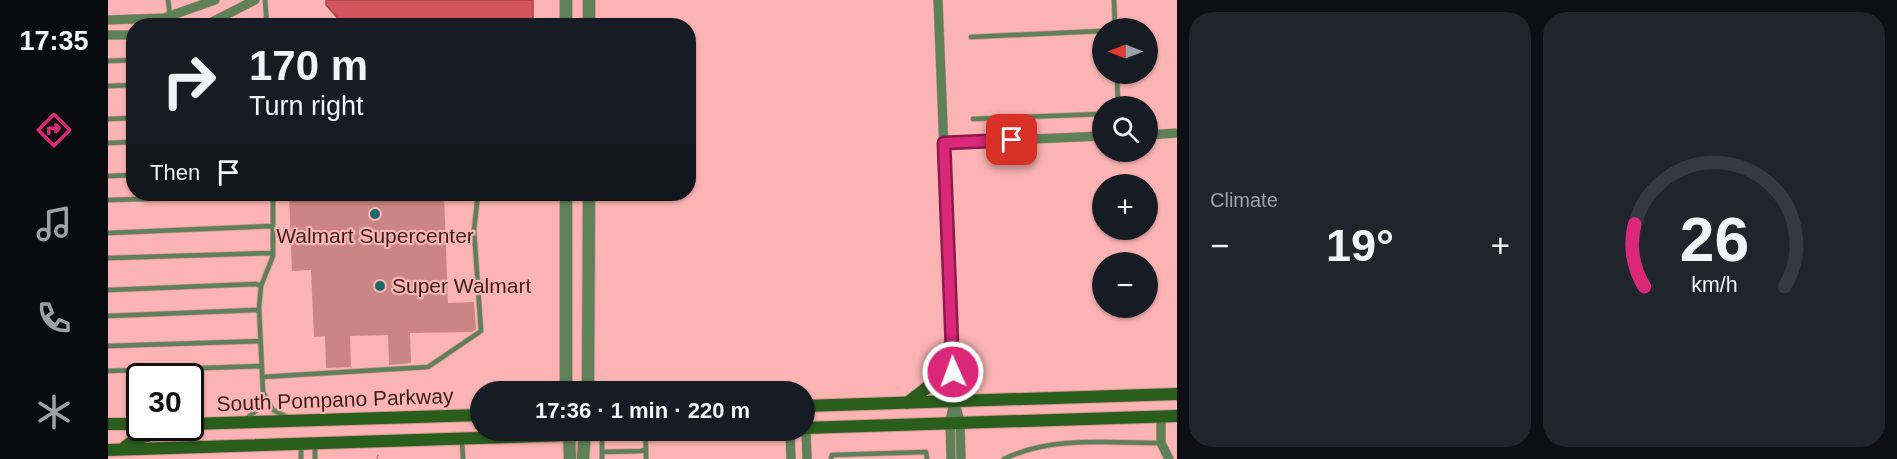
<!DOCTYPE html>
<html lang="en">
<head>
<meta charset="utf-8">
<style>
  :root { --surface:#171b24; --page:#20242c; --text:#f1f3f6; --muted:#9ea1a6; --line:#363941; --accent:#db2777 }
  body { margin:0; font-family:Helvetica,sans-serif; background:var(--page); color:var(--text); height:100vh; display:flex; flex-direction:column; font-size:22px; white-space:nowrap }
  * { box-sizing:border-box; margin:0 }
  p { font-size:20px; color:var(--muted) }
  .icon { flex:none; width:33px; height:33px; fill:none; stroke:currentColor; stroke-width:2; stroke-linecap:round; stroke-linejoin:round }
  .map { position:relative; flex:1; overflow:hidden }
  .details { display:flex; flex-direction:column; gap:12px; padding:12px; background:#0d0f14; width:720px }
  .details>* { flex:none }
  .banner { position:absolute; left:18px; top:18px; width:570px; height:183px; border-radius:24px; box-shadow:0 2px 4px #0004; background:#171b24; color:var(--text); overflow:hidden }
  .needle { width:39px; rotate:270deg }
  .controls { position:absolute; left:984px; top:18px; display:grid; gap:12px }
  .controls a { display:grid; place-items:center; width:66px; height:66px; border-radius:50%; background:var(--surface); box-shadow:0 2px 4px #0004; font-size:30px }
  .speed { position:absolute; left:18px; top:363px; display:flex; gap:12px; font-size:30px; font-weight:700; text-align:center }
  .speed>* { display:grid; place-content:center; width:78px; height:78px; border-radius:50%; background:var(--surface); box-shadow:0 2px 4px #0004; line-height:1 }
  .speed .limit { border:3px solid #111; border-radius:9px; background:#fff; color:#111 }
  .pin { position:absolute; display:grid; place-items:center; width:51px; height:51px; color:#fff; margin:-26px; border-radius:12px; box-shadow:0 3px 9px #0006 }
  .me { position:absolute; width:66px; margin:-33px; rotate:358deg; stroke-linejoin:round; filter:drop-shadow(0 0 4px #0008) }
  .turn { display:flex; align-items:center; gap:21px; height:126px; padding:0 24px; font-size:27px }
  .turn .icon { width:78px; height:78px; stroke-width:2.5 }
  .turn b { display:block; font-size:42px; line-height:51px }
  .then { display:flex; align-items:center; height:57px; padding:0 24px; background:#0003; gap:12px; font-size:22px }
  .big { font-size:45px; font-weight:800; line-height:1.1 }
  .details .card { flex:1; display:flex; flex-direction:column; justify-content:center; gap:9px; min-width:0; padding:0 21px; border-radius:24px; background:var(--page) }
  .details .dial { align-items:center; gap:0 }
  .dial svg { height:156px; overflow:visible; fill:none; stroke:var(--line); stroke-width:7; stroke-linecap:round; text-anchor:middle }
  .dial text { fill:var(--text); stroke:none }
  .heat { display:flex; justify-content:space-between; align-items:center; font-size:33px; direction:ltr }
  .details .tiles { flex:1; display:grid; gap:12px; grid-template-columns:repeat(2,1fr) }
  .trip { position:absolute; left:362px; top:381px; width:345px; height:60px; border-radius:30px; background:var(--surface); box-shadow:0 2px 4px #0004; font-weight:800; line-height:60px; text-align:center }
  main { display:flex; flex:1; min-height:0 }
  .tab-bar { display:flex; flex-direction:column; width:108px; justify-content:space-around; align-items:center; background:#090b0e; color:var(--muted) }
  .tab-bar .icon { width:42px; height:42px }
  .tab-bar .on { color:var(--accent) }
  .tab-bar b { font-size:27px; color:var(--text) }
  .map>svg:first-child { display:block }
  .water { fill:#d6555c; stroke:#a74449; stroke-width:1.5 }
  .building { fill:#c98685 }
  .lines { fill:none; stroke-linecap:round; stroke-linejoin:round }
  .service-casing { stroke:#d49695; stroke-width:6 }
  .minor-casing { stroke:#d49695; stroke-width:10 }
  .tertiary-casing { stroke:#d49695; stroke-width:14 }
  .secondary-casing { stroke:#d49695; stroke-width:14 }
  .path { stroke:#b77f7f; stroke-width:1.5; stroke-dasharray:6 3; stroke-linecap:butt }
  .service { stroke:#5f8158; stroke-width:4.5 }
  .minor { stroke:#5f8158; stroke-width:9 }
  .tertiary { stroke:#5f8158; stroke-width:12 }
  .secondary { stroke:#2a5e1d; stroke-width:12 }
  .route-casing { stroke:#8e194d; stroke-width:15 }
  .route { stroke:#db2777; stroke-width:10 }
  .poi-dot { fill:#1c696d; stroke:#fbb4b3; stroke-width:2 }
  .labels { text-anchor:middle; stroke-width:4.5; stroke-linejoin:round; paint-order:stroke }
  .poi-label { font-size:21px; fill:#391e1e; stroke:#fbb4b3 }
  .street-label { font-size:21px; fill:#391e1e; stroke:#fbb4b3 }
</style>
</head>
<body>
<main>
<nav class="tab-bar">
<b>17:35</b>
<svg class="icon on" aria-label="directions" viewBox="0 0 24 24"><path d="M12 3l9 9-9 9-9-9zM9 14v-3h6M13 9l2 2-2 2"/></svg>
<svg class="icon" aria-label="music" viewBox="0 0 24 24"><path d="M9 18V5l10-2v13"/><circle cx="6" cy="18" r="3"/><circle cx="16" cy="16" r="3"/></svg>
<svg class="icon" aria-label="phone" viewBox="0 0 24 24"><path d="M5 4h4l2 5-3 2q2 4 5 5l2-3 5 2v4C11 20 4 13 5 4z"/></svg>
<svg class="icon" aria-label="climate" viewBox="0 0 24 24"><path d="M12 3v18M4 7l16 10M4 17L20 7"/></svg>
</nav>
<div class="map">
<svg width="1069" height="459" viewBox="0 0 1069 459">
  <rect width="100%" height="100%" fill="#fbb4b3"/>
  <!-- water -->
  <path class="water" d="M218 0H425V25H236L218 5Z"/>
  <!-- building -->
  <path class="building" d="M181 194H336L340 303 366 302 368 329 364 332 302 333 303 363 281 365 280 335 242 336 243 367 218 368 217 336 206 337 203 270 184 271Z"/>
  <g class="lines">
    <!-- service casing -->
    <g class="service-casing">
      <path id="service" d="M60 0 62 15
        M157 0 159 26
        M1006 0 1007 28
        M863 37 994 31
        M0 61 26 60
        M1009 74 1010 106
        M0 86 26 85
        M0 119 26 118
        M865 119 994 114
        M0 143 26 142
        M0 176 26 175
        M0 200 165 195
        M0 233 165 226
        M0 258 165 253
        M0 290 148 284 153 286
        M0 316 151 310
        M0 346 152 341
        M0 371 153 366
        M154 377 320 367 373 331 366 230 370 194
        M155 392 165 410 179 417
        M138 419 149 410 155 392 151 308 153 286 165 256V194
        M354 439 355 459
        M193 444V459
        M207 444V459
        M538 449V459
        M494 452 533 451 538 449 537 433
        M494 459V435
        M723 459 724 455 818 452 819 459
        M896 459C943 436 1001 443 1053 443"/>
    </g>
    <!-- minor casing -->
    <g class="minor-casing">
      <path id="minor" d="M830 0 846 402 842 421 843 459
        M0 20 56 18 107 0
        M96 26 147 0
        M0 35H26
        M1040 135 1069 133
        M836 143 994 136
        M847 404 852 421 853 459
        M1053 416V443L1061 459
        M698 428 699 459
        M682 430 683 459"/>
    </g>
    <!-- tertiary casing -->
    <g class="tertiary-casing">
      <path id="tertiary" d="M458 26V0
        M481 26V0
        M458 194V392
        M480 392 481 194
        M461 430 462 459
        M475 459 477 430"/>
    </g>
    <!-- secondary casing -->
    <g class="secondary-casing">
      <path id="secondary" d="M799 403 825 383 844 339
        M696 406 1069 394
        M0 424H32
        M82 424 372 415
        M696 428 1069 416
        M15 449C34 430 50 438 73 428
        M0 450 613 430"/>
    </g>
    <!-- path -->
    <path class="path" d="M269 459 270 455"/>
    <!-- service -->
    <use href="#service" class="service"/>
    <!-- minor -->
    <use href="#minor" class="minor"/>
    <!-- tertiary -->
    <use href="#tertiary" class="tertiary"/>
    <!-- secondary -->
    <use href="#secondary" class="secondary"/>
  </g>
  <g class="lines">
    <!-- route casing -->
    <g class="route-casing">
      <path id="route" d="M845 372 836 143 904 140"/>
    </g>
    <!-- route -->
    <use href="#route" class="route"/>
  </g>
  <!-- markers -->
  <g class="poi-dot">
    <circle cx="267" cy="214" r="6"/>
    <circle cx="272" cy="286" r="6"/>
  </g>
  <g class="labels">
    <!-- poi labels -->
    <g class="poi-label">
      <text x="267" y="243">Walmart Supercenter</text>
      <text x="284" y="293" text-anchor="start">Super Walmart</text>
    </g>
    <!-- street labels -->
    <g class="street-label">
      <text transform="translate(227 400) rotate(-2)" y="7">South Pompano Parkway</text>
    </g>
  </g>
</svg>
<div class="controls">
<a><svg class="needle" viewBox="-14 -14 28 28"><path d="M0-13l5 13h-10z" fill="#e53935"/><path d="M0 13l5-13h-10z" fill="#9ea1a6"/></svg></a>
<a><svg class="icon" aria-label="search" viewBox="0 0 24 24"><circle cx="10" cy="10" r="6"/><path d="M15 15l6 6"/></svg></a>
<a>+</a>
<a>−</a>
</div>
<div class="speed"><div class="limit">30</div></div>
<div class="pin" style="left:904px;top:140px;background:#d93025"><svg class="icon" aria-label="arrive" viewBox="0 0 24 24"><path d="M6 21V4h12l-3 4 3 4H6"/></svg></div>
<svg class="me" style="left:845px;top:372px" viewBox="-20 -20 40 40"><circle r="17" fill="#db2777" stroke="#fff" stroke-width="3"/><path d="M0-11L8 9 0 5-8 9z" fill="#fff"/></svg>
<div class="trip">17:36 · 1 min · 220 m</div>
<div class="banner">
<div class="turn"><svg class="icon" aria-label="right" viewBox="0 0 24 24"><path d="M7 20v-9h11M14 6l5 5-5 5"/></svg><div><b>170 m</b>Turn right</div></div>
<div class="then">Then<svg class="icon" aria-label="arrive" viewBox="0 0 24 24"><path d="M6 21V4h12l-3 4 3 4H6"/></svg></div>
</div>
</div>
<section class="details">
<div class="tiles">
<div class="card"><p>Climate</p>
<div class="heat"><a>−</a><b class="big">19°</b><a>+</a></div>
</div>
<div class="card dial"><svg viewBox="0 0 100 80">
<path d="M14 69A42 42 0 1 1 86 69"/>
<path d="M14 69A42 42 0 0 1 9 37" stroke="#db2777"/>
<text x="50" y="56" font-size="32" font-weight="700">26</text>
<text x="50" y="72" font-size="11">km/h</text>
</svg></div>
</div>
</section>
</main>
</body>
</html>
